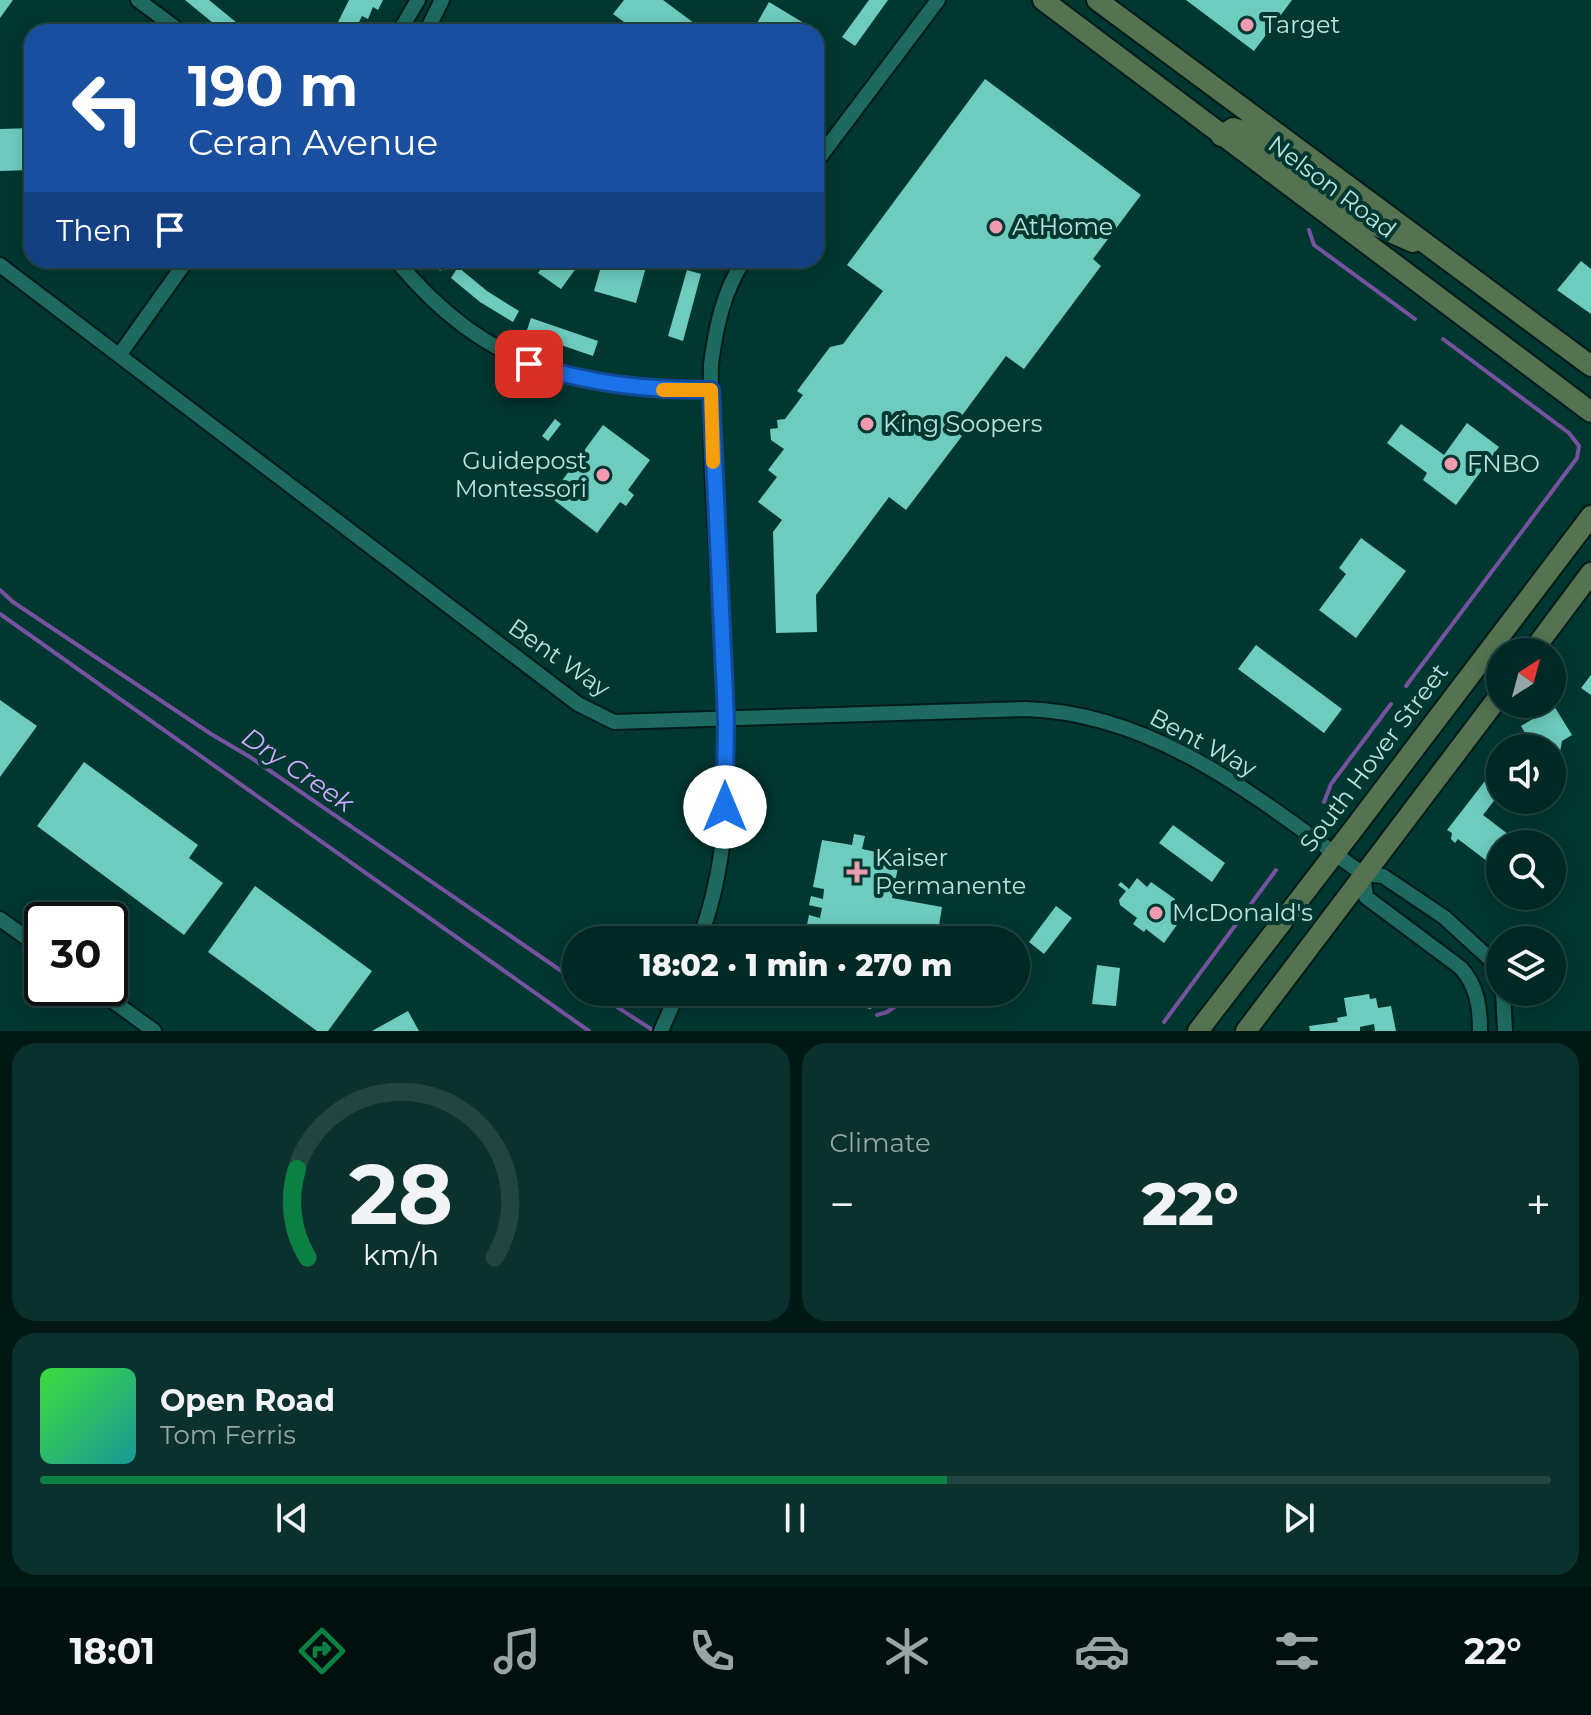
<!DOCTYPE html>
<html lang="en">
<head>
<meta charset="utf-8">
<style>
  :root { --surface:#002925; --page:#0a312d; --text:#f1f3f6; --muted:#95a6a7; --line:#224542; --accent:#0b8043 }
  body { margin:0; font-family:Montserrat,sans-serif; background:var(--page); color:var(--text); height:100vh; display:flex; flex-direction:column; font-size:30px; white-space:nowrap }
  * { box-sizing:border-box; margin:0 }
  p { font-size:26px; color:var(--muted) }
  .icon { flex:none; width:44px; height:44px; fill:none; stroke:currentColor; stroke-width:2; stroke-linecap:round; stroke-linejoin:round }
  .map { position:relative; height:1031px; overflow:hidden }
  .drawer { display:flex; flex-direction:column; gap:12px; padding:12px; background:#001714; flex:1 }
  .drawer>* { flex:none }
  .guide { position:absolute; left:24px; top:24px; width:800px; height:244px; border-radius:24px; box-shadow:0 4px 20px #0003,0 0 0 2px var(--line); background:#1a4fa0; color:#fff; overflow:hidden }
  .needle { width:52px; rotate:36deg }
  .controls { position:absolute; left:1486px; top:638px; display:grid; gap:16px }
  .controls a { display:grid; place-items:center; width:80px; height:80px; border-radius:50%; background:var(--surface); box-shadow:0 4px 20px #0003,0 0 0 2px var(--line); font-size:40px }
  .speed { position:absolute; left:24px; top:902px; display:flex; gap:16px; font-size:40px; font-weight:700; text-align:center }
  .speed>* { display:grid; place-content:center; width:104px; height:104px; border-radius:50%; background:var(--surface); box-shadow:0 4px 20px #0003,0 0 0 2px var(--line); line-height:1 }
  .speed .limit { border:4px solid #111; border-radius:12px; background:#fff; color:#111 }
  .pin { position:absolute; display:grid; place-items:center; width:68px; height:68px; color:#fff; margin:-34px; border-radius:16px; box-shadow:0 4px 12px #0006 }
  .me { position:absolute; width:88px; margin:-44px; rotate:0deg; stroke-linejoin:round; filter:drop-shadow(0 0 6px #0008) }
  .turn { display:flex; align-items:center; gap:28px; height:168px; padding:0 32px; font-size:36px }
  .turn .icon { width:104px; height:104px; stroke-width:2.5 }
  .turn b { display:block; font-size:56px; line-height:68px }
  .then { display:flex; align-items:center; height:76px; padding:0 32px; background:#0003; gap:16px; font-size:30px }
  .big { font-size:60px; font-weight:800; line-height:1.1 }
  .drawer .tile { flex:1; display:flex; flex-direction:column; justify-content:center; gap:12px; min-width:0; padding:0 28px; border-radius:24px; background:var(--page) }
  .drawer .dial { align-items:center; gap:0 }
  .dial svg { height:208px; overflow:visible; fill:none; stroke:var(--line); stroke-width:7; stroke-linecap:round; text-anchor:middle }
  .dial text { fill:var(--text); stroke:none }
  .song { display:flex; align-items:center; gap:24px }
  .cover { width:96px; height:96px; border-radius:12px; background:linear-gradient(135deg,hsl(120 70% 55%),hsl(180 70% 35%)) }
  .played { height:8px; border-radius:4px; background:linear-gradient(90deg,var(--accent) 60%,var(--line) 60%) }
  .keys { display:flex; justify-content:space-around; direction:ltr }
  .heat { display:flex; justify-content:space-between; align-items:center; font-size:44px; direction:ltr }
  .drawer .tiles { flex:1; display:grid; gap:12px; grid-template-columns:1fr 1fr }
  .tile:last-child { grid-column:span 2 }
  .trip { position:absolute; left:562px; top:926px; width:468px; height:80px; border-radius:40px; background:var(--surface); box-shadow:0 4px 20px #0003,0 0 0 2px var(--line); font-weight:800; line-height:80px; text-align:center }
  .tabs { display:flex; height:128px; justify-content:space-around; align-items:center; background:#00100f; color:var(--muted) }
  .tabs .icon { width:56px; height:56px }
  .tabs .active { color:var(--accent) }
  .tabs b { font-size:36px; color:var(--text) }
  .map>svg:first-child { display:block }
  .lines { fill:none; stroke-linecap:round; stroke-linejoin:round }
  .stream { stroke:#7653a0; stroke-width:4 }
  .building { fill:#6eccbf }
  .street-casing { stroke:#001c18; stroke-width:18 }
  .secondary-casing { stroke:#001c18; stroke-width:24 }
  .street { stroke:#1e6a61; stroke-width:14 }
  .secondary { stroke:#567351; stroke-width:20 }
  .route-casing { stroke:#114b97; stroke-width:20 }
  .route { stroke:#1a73e8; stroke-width:14 }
  .slow { stroke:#f59e0b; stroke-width:14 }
  .poi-dot { fill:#f29ab0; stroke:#003731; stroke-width:3 }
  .labels { text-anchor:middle; stroke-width:8; stroke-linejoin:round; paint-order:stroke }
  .poi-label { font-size:24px; fill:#b8e3db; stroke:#003731; text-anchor:start }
  .street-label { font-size:24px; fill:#b8e3db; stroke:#003731 }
  .water-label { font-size:26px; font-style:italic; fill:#cfaaff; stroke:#003731 }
</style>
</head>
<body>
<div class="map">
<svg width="1591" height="1031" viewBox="0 0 1591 1031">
  <rect width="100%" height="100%" fill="#003731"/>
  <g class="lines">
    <!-- stream -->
    <path class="stream" d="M1309 230 1314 245 1415 319
      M0 590 13 602 211 734 250 757 576 981
      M0 614 589 1031
      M1406 686 1577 458 1579 446 1569 433 1443 339
      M1324 802 1331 784 1391 704
      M594 992 654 1031
      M877 1015 887 1012 912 995H959
      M1164 1022 1276 870"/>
  </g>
  <!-- building -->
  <path class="building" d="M0 0H13L0 18Z
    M185 0H209L237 23 230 32H224Z
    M349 0H383L378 10 373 7 368 19 362 16 355 30 338 22Z
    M624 0H663L706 32H638L613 14Z
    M869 0H888L855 46 842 37Z
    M1186 0H1292L1254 51Z
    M769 2 807 25 802 32H752Z
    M985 79 1141 195 1093 259 1101 266 1024 369 1006 356 952 429 962 436 906 510 889 497 840 563 816 595 817 632 776 633 773 532 782 520 758 502 777 477 768 470 784 449 771 440 770 429 778 428 777 420 785 419 803 395 797 391 830 347 843 344 883 291 847 265Z
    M32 128V170L0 171V129Z
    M431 260H453L440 271Z
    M525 260H582L561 289 538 273 543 266 537 262 534 266Z
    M603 260H648L636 303 594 291Z
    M1581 261 1591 269V314L1557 290Z
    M458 267 487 291 519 311 513 322 480 302 451 278Z
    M687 270 701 274 683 341 668 336Z
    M531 318 598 341 593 356 526 333Z
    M555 419 561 424 548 441 542 436Z
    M1467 423 1499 447 1456 505 1423 480 1427 473 1387 443 1401 424 1444 455Z
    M603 425 650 460 628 490 634 495 626 506 620 502 597 533 550 497Z
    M1361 538 1406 571 1356 638 1319 610 1346 574 1339 568Z
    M1256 645 1342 709 1324 733 1238 669Z
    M1591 675V695L1581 688Z
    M0 700 37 726 0 777Z
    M1554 706 1572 735 1562 741 1560 752 1552 751V748H1534L1521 726Z
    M84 762 198 845 189 858 223 883 184 935 37 826Z
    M1485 781 1500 793 1483 815 1521 844H1500V871L1458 839 1455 843 1451 839 1452 833 1447 830Z
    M1173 825 1225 863 1212 882 1159 843Z
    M854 834 865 836 862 849 900 857 892 898 942 907 937 938 909 933 908 940H804L809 915 820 918 822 908 809 905 811 896 823 899 824 889 813 887 822 840 852 845Z
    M1137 878 1147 887 1151 882 1175 899 1176 904 1184 910 1178 917 1179 922 1164 943 1146 929 1144 932 1133 924 1137 918 1120 905 1119 900 1126 891 1118 885 1121 882 1129 889Z
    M255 886 372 971 328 1031H317L208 952Z
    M1056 906 1072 918 1044 954 1029 942Z
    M1097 965 1120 968 1116 1006 1092 1004Z
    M836 992H874L871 1009 834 1001Z
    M1369 994 1370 999 1376 998 1378 1008 1391 1006 1396 1031H1375L1374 1024 1360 1027V1031H1310L1309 1026 1338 1022 1337 1018 1347 1016 1344 998Z
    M408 1011 419 1031H372Z"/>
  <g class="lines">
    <!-- street casing -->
    <g class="street-casing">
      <path id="street" d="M138 0 181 32
        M399 32 418 0
        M426 32 442 0
        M816 162 938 0
        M396 260C485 368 576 390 711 390
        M0 265 578 704 614 722 1025 709C1158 713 1261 801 1363 874L1383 876 1444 917 1491 960 1500 984
        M120 354 187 260
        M1363 874 1366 897 1461 968C1477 986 1480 1007 1480 1031
        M0 919 42 949
        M699 940C734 850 728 752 723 657 718 560 709 462 711 364 716 327 723 292 744 260
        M95 988 154 1031
        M1503 992 1505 1031
        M661 1031 678 992"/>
    </g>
    <!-- secondary casing -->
    <g class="secondary-casing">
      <path id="secondary" d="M1043 0 1591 412
        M1097 0 1591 366
        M1221 136 1233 128 1243 131 1368 222 1413 242
        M1532 652 1591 573
        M1198 1031 1352 831 1591 516
        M1246 1031 1500 695"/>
    </g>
    <!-- street -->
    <use href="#street" class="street"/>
    <!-- secondary -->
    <use href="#secondary" class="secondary"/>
  </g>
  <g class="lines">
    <!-- route casing -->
    <g class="route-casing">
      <path id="route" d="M529 364C590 384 647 390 711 390L726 718 725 807"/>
    </g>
    <!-- route -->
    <use href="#route" class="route"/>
    <!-- slow -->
    <path class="slow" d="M663 390H711L713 462"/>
  </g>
  <!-- markers -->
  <g class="poi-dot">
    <circle cx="1247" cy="25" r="8"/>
    <circle cx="996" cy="227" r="8"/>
    <circle cx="867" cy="424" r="8"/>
    <circle cx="1451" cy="464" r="8"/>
    <circle cx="603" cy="475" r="8"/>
    <path d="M853 860h8v8h8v8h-8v8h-8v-8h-8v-8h8z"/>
    <circle cx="1156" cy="913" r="8"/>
  </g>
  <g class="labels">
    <!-- poi labels -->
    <g class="poi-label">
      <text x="1263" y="33">Target</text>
      <text x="1012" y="235">AtHome</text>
      <text x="883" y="432">King Soopers</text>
      <text x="587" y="469" text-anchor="end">Guidepost<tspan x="587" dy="28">Montessori</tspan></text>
      <text x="1467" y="472">FNBO</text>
      <text x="875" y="866">Kaiser<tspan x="875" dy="28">Permanente</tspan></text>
      <text x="1172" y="921">McDonald's</text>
    </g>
    <!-- street labels -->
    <g class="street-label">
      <text transform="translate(1332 187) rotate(37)" y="8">Nelson Road</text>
      <text transform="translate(559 658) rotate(35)" y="8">Bent Way</text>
      <text transform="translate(1203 743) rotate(28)" y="8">Bent Way</text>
      <text transform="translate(1374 758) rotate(-53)" y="8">South Hover Street</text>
    </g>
    <!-- water labels -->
    <g class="water-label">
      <text transform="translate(298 770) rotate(34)" y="9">Dry Creek</text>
    </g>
  </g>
</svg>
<div class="controls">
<a><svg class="needle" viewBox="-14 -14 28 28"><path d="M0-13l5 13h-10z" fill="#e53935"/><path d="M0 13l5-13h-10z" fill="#95a6a7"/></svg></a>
<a><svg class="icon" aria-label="sound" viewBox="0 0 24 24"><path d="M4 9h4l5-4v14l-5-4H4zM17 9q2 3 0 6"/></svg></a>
<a><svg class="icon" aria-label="search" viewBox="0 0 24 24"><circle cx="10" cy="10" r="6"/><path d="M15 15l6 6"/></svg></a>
<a><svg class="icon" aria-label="layers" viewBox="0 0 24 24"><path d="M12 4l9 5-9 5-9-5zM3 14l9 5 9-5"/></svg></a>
</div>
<div class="speed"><div class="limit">30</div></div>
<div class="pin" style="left:529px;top:364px;background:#d93025"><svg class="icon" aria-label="arrive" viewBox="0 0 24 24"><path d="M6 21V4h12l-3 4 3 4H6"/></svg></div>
<svg class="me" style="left:725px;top:807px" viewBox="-20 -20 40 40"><circle r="19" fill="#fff"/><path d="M0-13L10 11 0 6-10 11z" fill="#1a73e8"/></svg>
<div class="trip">18:02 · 1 min · 270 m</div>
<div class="guide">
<div class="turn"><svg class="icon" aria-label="left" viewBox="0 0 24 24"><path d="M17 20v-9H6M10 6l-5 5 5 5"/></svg><div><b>190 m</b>Ceran Avenue</div></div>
<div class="then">Then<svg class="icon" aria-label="arrive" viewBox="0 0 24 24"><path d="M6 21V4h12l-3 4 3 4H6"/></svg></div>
</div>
</div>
<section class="drawer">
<div class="tiles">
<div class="tile dial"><svg viewBox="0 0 100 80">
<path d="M14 69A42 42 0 1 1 86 69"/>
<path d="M14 69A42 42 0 0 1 10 35" stroke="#0b8043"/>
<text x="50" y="56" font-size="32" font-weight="700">28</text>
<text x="50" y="72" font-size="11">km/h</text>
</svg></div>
<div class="tile"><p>Climate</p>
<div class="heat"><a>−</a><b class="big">22°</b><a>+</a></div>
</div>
<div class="tile">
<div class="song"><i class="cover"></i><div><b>Open Road</b><p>Tom Ferris</p></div></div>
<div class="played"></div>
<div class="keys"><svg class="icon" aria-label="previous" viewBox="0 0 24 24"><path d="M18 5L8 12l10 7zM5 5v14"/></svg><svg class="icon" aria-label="pause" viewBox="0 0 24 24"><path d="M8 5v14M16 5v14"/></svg><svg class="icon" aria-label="next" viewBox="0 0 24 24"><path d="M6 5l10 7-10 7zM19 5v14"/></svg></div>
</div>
</div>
</section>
<nav class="tabs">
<b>18:01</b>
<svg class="icon active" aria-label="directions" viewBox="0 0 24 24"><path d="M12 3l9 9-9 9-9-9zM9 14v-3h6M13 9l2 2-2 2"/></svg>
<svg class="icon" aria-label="music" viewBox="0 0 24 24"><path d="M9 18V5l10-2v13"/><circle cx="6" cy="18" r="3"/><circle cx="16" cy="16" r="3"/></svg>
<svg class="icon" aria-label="phone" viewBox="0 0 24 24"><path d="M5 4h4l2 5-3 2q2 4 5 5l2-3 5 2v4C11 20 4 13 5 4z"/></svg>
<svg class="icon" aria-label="climate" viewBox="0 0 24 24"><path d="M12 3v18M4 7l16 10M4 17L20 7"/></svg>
<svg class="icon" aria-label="car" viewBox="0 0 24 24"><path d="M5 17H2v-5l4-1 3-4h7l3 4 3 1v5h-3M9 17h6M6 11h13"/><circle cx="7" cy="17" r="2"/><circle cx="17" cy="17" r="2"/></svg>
<svg class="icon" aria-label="filters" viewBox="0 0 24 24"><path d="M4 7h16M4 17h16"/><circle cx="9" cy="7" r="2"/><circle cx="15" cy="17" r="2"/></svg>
<b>22°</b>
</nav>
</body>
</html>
